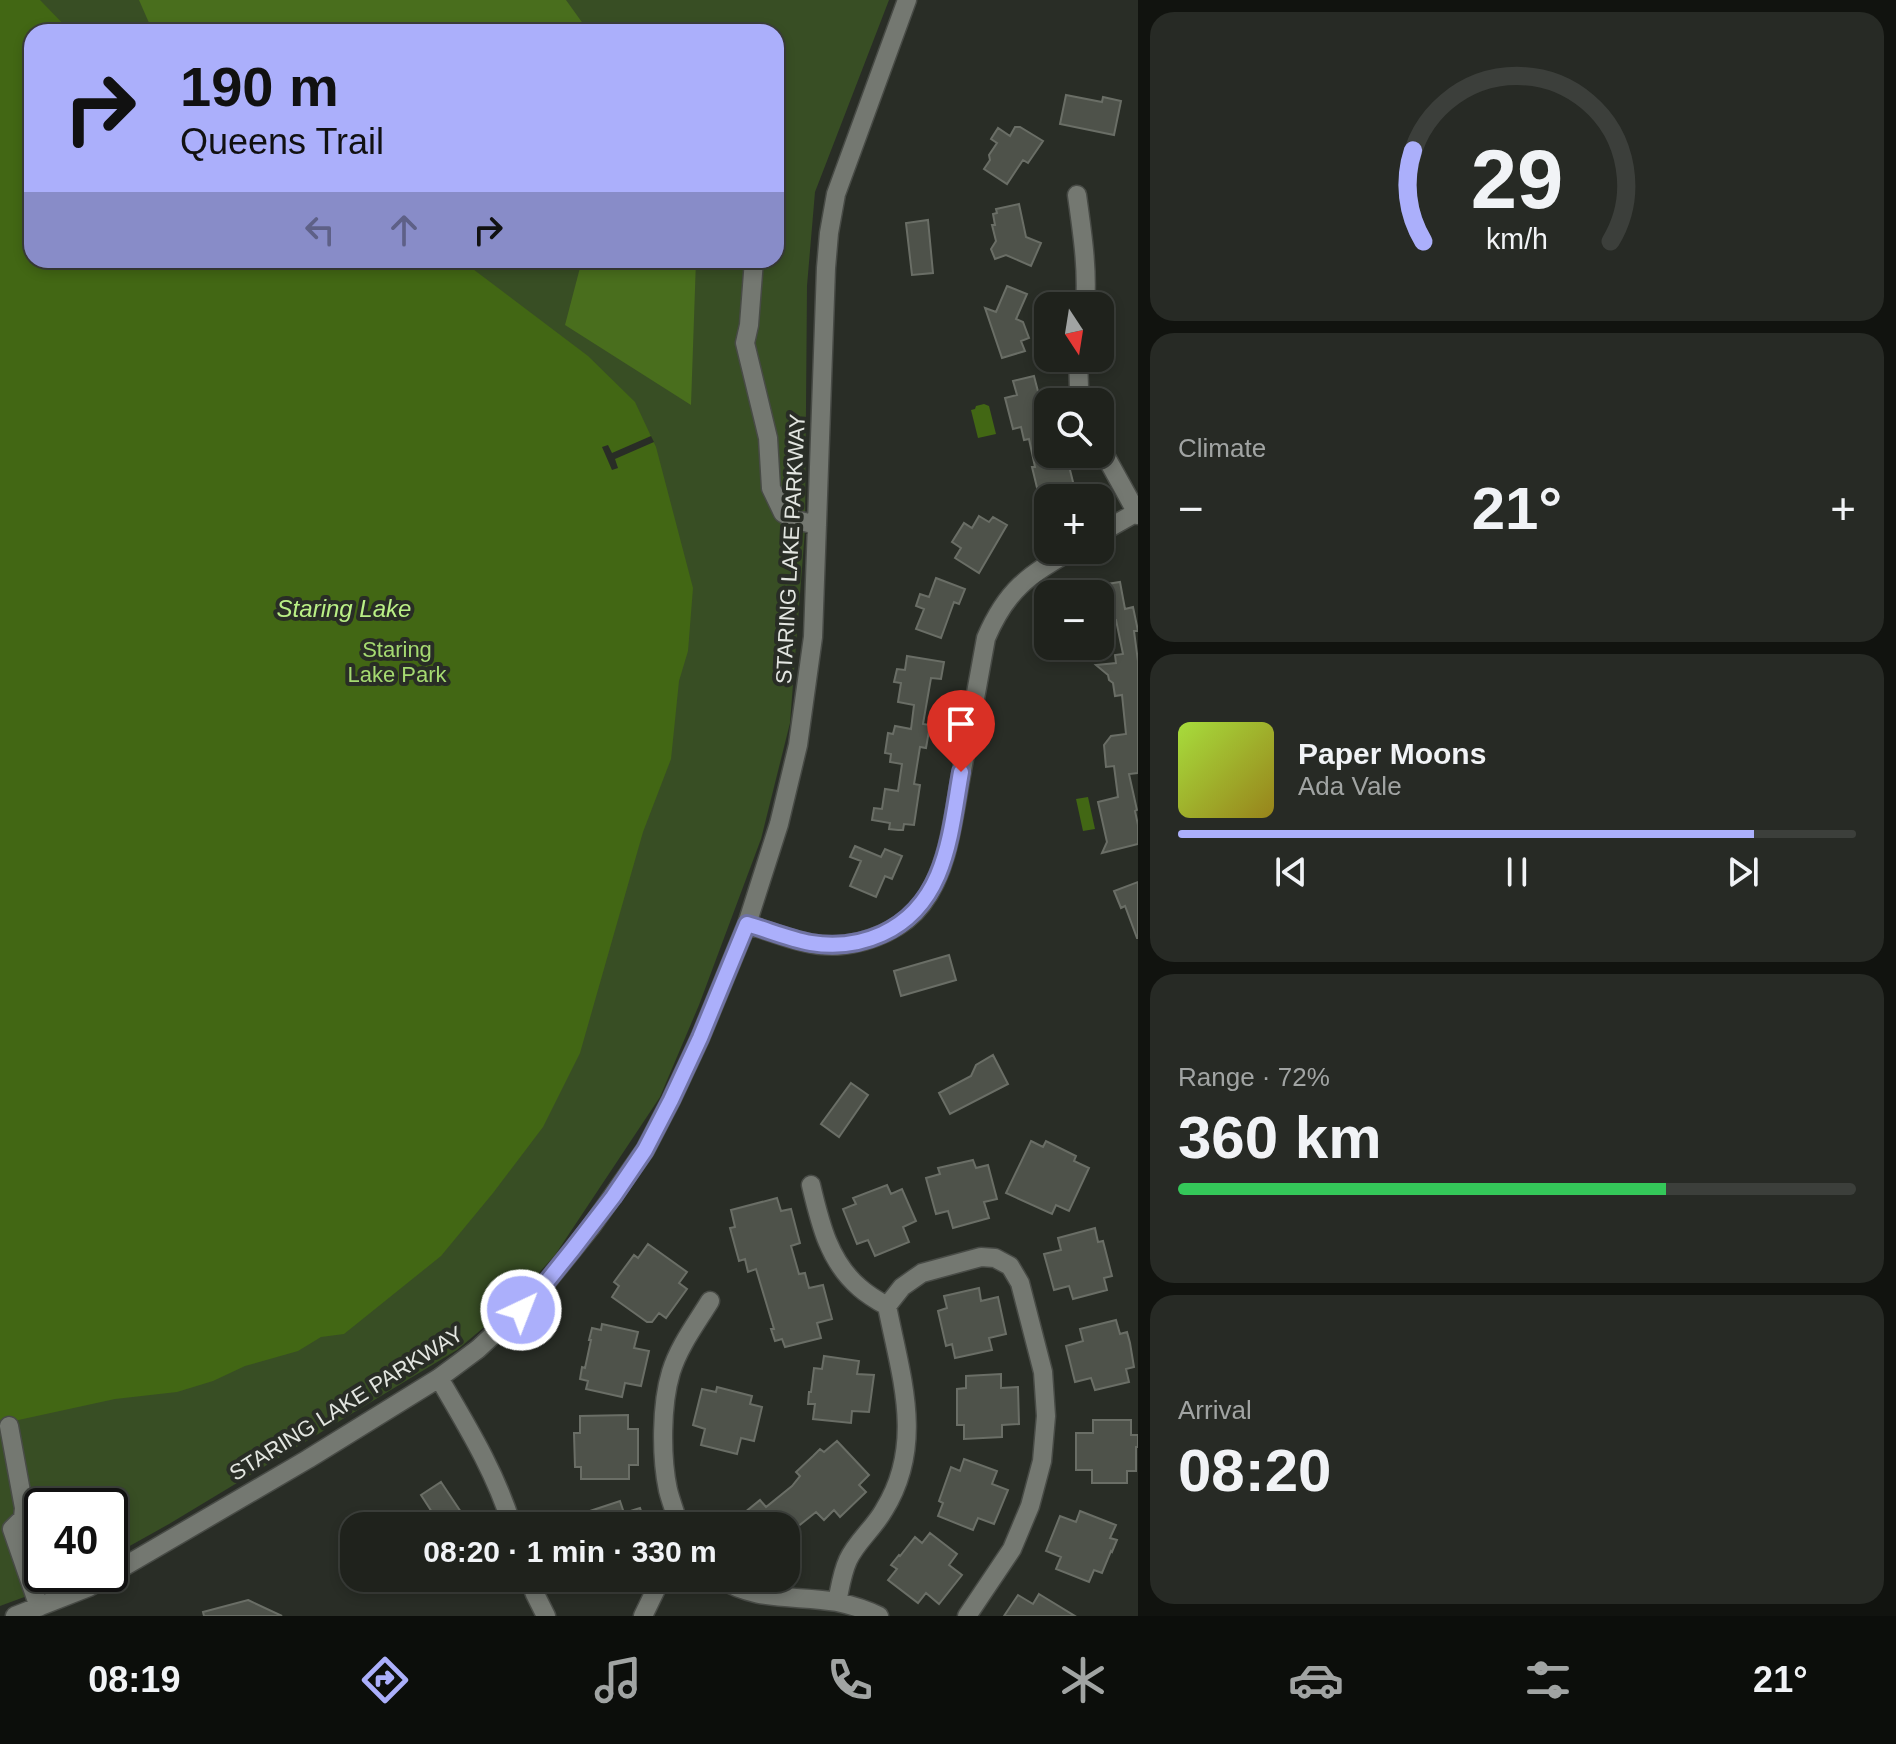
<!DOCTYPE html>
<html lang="en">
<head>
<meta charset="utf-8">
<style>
  :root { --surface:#1f221c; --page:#272a25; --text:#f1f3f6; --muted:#a1a4a3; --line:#3c3f3b; --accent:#abaffb }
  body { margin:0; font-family:Helvetica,sans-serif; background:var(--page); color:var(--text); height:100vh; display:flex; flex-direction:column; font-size:30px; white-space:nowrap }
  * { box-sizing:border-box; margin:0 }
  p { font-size:26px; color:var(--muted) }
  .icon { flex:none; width:44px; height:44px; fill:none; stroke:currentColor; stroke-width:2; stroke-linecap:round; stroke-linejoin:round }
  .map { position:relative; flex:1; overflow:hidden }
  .panel { display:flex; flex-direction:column; gap:12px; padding:12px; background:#11130f; width:758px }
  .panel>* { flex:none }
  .banner { position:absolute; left:24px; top:24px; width:760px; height:244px; border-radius:24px; box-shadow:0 4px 12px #0003,0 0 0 2px var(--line); background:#abaffb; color:#111; overflow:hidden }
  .needle { width:52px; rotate:168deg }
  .controls { position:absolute; left:1034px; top:292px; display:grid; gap:16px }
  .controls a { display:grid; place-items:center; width:80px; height:80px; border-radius:16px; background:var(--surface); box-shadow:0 4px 12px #0003,0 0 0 2px var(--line); font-size:40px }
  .speed { position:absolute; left:24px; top:1488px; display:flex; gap:16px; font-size:40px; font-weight:700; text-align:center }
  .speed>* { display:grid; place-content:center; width:104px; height:104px; border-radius:50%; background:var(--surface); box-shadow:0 4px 12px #0003,0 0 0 2px var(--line); line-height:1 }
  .speed .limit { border:4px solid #111; border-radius:12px; background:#fff; color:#111 }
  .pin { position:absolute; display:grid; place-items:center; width:68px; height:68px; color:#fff; margin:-82px -34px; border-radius:50% 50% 50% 0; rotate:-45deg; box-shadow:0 0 8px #0007 }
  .pin .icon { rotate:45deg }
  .me { position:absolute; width:88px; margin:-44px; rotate:43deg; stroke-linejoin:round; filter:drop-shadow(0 0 6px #0008) }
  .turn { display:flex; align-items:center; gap:28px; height:168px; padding:0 24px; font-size:36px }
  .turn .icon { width:104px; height:104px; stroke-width:2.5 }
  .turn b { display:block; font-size:56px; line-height:68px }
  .lanes { display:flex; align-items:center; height:76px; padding:0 24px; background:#0003; justify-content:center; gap:40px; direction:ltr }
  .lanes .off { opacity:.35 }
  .big { font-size:60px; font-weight:600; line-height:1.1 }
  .panel .tile { flex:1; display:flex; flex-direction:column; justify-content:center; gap:12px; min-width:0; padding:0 28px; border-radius:24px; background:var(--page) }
  .panel .dial { align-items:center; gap:0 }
  .dial svg { height:208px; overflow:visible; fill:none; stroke:var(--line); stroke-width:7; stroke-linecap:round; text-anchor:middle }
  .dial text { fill:var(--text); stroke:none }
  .song { display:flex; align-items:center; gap:24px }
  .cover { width:96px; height:96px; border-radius:12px; background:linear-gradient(135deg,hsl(80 70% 55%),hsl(50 70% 35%)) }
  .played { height:8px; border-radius:4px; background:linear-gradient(90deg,var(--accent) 85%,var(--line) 85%) }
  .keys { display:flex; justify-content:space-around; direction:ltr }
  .heat { display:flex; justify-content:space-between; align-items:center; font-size:44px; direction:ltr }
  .charge { height:12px; border-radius:6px; background:linear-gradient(90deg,#34c759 72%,var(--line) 0) }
  .trip { position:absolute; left:340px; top:1512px; width:460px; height:80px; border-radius:24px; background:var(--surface); box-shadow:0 4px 12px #0003,0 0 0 2px var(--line); font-weight:600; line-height:80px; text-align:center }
  .menu { display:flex; height:128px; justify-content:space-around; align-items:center; background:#0c0e0b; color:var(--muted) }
  .menu .icon { width:56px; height:56px }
  .menu .on { color:var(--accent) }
  .menu b { font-size:36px; color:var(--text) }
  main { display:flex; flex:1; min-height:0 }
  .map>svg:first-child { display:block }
  .green { fill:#384e24; fill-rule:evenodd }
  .forest { fill:#496e1d }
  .water { fill:#426714 }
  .pier { fill:#292d26 }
  .building { fill:#4e524a; stroke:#6a6e66; stroke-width:2 }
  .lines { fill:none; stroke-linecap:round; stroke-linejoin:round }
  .minor-casing { stroke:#484b46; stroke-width:21 }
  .minor { stroke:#747871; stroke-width:18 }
  .route-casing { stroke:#6f72a3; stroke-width:20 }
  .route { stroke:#abaffb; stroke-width:14 }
  .labels { text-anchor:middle; stroke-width:8; stroke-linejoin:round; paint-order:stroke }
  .street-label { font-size:22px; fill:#e3e6e1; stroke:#292d26 }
  .park-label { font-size:22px; fill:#a5da71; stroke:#292d26 }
  .water-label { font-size:24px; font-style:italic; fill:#baf086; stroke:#292d26 }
</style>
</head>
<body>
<main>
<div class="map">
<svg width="1138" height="1616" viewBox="0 0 1138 1616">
  <rect width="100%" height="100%" fill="#292d26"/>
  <!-- green -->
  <path class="green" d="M0 0H889L815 192 807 286 805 530 790 723 761 839 699 1005 660 1097 555 1255 508 1307 457 1350 169 1524 110 1557V1506H42V1574H78L65 1582 0 1606ZM32 32H776V260H32Z"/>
  <!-- forest -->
  <path class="forest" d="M139 0H566L589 32H153Z
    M582 260H696L691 405 565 325Z"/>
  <!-- water -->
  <path class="water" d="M0 0H40L71 32H32V260H461L588 356 635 402 656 447 693 588 688 651 679 681 671 759 643 832 580 1053 543 1127 493 1193 441 1256 344 1334 321 1337 298 1351 245 1366 213 1381 177 1392 115 1399 0 1424Z
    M984 404 989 406 996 434 978 438 971 410 975 409 976 406Z
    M1088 797 1095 829 1083 831 1076 799Z"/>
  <!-- pier -->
  <path class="pier" d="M651 436 654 442 615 459 618 468 612 470 602 447 608 445 612 453Z"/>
  <!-- building -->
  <path class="building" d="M1066 95 1102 102 1103 97 1121 101 1114 135 1060 124Z
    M1015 127H1020L1043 141 1028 163 1023 160 1007 184 984 169 990 160 989 155 997 143 991 139 998 128 1010 136Z
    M1019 204 1026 237 1041 243 1031 266 1006 255 995 259 991 249 996 241 992 225H995L993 214 997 213 996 209Z
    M928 220 933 273 912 275 906 223Z
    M1007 286 1027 294 1016 319 1023 322 1029 338 1021 341 1025 351 1002 358 985 308 996 312Z
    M1034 376 1041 403 1045 402 1048 414V454H1058L1060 464 1068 462 1077 498H1048L1040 500 1032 467H1035L1029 439 1024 440 1021 427 1013 429 1005 398 1017 395 1013 381Z
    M979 516 989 522 993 517 1007 525 979 573 955 558 961 548 952 542 964 523 972 528Z
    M936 578 965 589 959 604 954 602 941 638 916 629 924 609 916 606 920 594 929 597Z
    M1120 582 1125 609 1133 607 1138 631H1134L1138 661V773L1129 774 1137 810 1135 811 1138 825V844L1102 853 1107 842 1098 802 1118 797 1114 766 1106 767 1104 745 1111 736 1126 734 1122 695 1115 696 1113 683 1109 680 1108 675 1096 665 1116 663 1115 655 1123 654 1116 620 1100 622V585Z
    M907 656 944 662 941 679 931 678 923 724 930 725 926 748 920 747 914 784 920 785 914 825 904 824 903 830H898L889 829 890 823 872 820 874 808 882 809 885 789 898 791 902 764 890 762 891 754 885 753 888 733 893 734 895 726 911 729 914 705 898 702 901 683 894 682 897 669 905 670Z
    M855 846 881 857 885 849 902 856 892 879 885 876 876 897 850 886 861 861 850 857Z
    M1138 882V938H1137L1125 906 1121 908 1114 891Z
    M949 955 956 980 901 996 894 971Z
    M993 1055 1008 1084 950 1114 939 1093 971 1076 976 1065Z
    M851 1083 868 1095 839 1137 821 1124Z
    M1031 1141 1043 1147 1046 1141 1076 1156 1074 1161 1089 1168 1069 1211 1056 1205 1052 1214 1006 1193Z
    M973 1160 976 1168 988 1165 997 1199 984 1202 989 1218 953 1228 948 1211 936 1214 926 1178 940 1174 938 1168Z
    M887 1185 891 1194 902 1189 916 1221 903 1227 909 1242 875 1256 868 1240 857 1244 843 1209 856 1204 853 1198Z
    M777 1198 781 1211 791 1209 800 1243 791 1246 799 1274 805 1273 809 1288 823 1285 832 1319 817 1323 821 1338 785 1347 782 1339 775 1341 771 1329H774L756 1269 748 1272 745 1259 739 1261 730 1228 735 1227 731 1210Z
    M1095 1228 1098 1242 1103 1241 1112 1276 1104 1278 1107 1290 1073 1299 1069 1286 1054 1290 1044 1254 1061 1250 1058 1238Z
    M648 1244 687 1272 679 1283 687 1289 666 1318 659 1313 652 1322H647L612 1297 619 1286 614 1282 634 1255 638 1258Z
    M979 1288 981 1301 998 1297 1006 1334 989 1338 992 1350 955 1358 952 1344 946 1346 938 1311 947 1308 944 1296Z
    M1116 1320 1120 1334 1127 1332 1130 1343 1134 1367 1126 1369 1129 1382 1095 1390 1091 1378 1075 1382 1066 1346 1083 1341 1080 1329Z
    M602 1324 638 1332 634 1348 649 1351 641 1386 625 1383 622 1397 586 1389 588 1381 580 1379 582 1367 585 1368 591 1340H589L592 1328 601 1330Z
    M824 1356 859 1361 857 1374 874 1375 869 1412 852 1411 851 1423 813 1419 815 1404H808L809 1392H811L814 1368 822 1369Z
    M1001 1374V1388L1018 1387 1019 1424 1002 1425V1437L964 1439V1425H957V1389L966 1388V1376Z
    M717 1387 752 1396 750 1404 762 1407 754 1441 741 1438 737 1454 701 1445 705 1429 693 1425 702 1389 716 1392Z
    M628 1415V1429H638V1465H629V1479H581V1467H575L574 1433H580V1416Z
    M1093 1420H1131V1435H1138V1447H1136V1471H1127V1483H1092V1470H1076V1433H1093Z
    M837 1441 869 1475 859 1485 866 1492 840 1517 834 1510 824 1520 816 1512 786 1536V1526H728L760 1500 766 1507 792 1486 800 1476 796 1472 813 1456 820 1449 824 1452Z
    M964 1459 997 1471 992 1484 1008 1490 994 1524 978 1518 973 1530 938 1516 943 1503 939 1501 951 1467 960 1471Z
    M441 1482 461 1512H463L466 1526H441L421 1495Z
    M620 1501 624 1513 640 1508 646 1526H591L587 1512Z
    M1080 1511 1116 1525 1110 1538 1117 1540 1112 1552 1111 1551 1102 1573 1094 1570 1089 1582 1056 1569 1061 1557 1046 1551 1060 1516 1076 1522Z
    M930 1533 957 1554 949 1565 962 1575 939 1604 926 1593 918 1603 888 1580 897 1569 891 1565 899 1555 900 1556 915 1537 922 1543Z
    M1039 1594 1075 1616H1004L1018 1595 1033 1604Z
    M248 1600 282 1616H204L203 1612Z"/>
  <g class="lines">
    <!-- minor casing -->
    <g class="minor-casing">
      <path id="minor" d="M1077 195C1082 232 1088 268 1085 306
        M754 260 749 325 745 343 768 438 771 488 783 513 796 520 817 525
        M1078 358 1079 388 1082 402
        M1100 446 1138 515
        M1100 533 1137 512
        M747 924C776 933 811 949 842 945 871 942 904 928 922 904 950 867 953 815 962 770 970 726 978 682 986 638 1007 589 1028 576 1072 550
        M811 1185C820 1223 829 1262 860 1288 868 1295 878 1301 887 1306
        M439 1378C467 1426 496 1473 512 1526
        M9 1426 24 1508 23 1518 12 1529 39 1607
        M679 1526C676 1514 671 1502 668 1490 661 1457 661 1405 671 1372 679 1346 696 1324 710 1301
        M529 1578 535 1594 546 1616
        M720 1578C754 1602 797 1595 837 1602 851 1605 867 1610 879 1616
        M837 1602C840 1588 842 1573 848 1560 856 1542 874 1528 884 1510 925 1444 901 1377 887 1306L902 1287 922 1273 981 1257 995 1258 1010 1266 1020 1283 1043 1372 1046 1416 1042 1461 1030 1506 1012 1549 967 1616
        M15 1616 89 1587 308 1459 439 1378 478 1349 536 1295 591 1227 645 1150 671 1100 700 1038 747 924 779 824 798 745 813 637 826 268 829 233 836 194 907 0
        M643 1616 658 1585 663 1578"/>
    </g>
    <!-- minor -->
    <use href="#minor" class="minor"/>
  </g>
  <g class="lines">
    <!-- route casing -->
    <g class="route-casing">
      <path id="route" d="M521 1310 536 1295 573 1249 613 1197 645 1150 671 1100 700 1038 747 924C768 930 789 939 811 943 835 947 860 944 882 934 947 904 950 834 961 772"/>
    </g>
    <!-- route -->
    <use href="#route" class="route"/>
  </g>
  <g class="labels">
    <!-- street labels -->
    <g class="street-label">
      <text transform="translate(790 549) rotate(-87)" y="8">STARING LAKE PARKWAY</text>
      <text transform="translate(346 1403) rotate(-32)" y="8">STARING LAKE PARKWAY</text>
    </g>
    <!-- park labels -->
    <g class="park-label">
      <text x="397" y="657">Staring<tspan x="397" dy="25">Lake Park</tspan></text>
    </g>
    <!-- water labels -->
    <g class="water-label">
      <text x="344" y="617">Staring Lake</text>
    </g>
  </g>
</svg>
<div class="controls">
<a><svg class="needle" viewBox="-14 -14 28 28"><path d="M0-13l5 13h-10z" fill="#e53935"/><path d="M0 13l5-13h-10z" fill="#a1a4a3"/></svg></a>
<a><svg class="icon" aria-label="search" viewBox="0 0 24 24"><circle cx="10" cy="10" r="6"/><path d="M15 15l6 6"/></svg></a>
<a>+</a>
<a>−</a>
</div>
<div class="speed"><div class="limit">40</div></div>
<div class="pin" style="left:961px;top:772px;background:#d93025"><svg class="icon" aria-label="arrive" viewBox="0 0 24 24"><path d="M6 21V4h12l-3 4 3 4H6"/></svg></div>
<svg class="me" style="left:521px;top:1310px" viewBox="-20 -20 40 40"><circle r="17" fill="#abaffb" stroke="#fff" stroke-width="3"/><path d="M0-11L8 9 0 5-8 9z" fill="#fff"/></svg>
<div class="trip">08:20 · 1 min · 330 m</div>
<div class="banner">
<div class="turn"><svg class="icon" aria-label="right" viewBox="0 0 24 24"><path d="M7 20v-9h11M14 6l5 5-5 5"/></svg><div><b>190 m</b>Queens Trail</div></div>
<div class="lanes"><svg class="icon off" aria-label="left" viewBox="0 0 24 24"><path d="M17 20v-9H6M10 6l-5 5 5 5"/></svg><svg class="icon off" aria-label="ahead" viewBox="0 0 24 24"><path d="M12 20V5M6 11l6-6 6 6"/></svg><svg class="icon" aria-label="right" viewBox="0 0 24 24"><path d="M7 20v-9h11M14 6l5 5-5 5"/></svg></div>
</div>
</div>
<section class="panel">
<div class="tile dial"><svg viewBox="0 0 100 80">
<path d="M14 69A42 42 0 1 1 86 69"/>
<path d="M14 69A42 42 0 0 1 10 34" stroke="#abaffb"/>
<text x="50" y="56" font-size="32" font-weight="700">29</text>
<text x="50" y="72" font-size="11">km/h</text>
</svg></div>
<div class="tile"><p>Climate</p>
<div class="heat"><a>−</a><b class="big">21°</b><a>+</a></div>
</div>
<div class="tile">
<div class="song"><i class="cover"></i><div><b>Paper Moons</b><p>Ada Vale</p></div></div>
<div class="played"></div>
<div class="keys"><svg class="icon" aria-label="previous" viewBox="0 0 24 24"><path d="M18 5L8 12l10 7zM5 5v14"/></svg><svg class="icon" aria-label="pause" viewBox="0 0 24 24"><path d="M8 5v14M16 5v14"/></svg><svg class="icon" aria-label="next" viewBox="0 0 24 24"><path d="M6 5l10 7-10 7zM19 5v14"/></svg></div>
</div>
<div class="tile"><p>Range · 72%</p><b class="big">360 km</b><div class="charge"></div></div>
<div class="tile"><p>Arrival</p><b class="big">08:20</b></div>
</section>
</main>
<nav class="menu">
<b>08:19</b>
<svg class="icon on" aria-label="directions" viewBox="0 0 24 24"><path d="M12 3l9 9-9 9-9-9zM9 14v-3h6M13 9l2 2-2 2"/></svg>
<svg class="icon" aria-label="music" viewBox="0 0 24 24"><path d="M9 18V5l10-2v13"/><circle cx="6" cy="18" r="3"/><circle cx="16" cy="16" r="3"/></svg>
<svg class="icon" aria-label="phone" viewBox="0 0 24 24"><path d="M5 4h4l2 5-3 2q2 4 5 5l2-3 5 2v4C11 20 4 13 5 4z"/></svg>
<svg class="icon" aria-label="climate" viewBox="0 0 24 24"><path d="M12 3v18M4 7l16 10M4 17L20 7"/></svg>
<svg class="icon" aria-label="car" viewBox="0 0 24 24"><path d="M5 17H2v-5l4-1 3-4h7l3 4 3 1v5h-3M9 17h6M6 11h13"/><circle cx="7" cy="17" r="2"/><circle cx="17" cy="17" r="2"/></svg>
<svg class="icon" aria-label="filters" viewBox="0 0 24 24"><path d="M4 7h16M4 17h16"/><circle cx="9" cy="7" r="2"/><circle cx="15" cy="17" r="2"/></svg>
<b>21°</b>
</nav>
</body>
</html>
